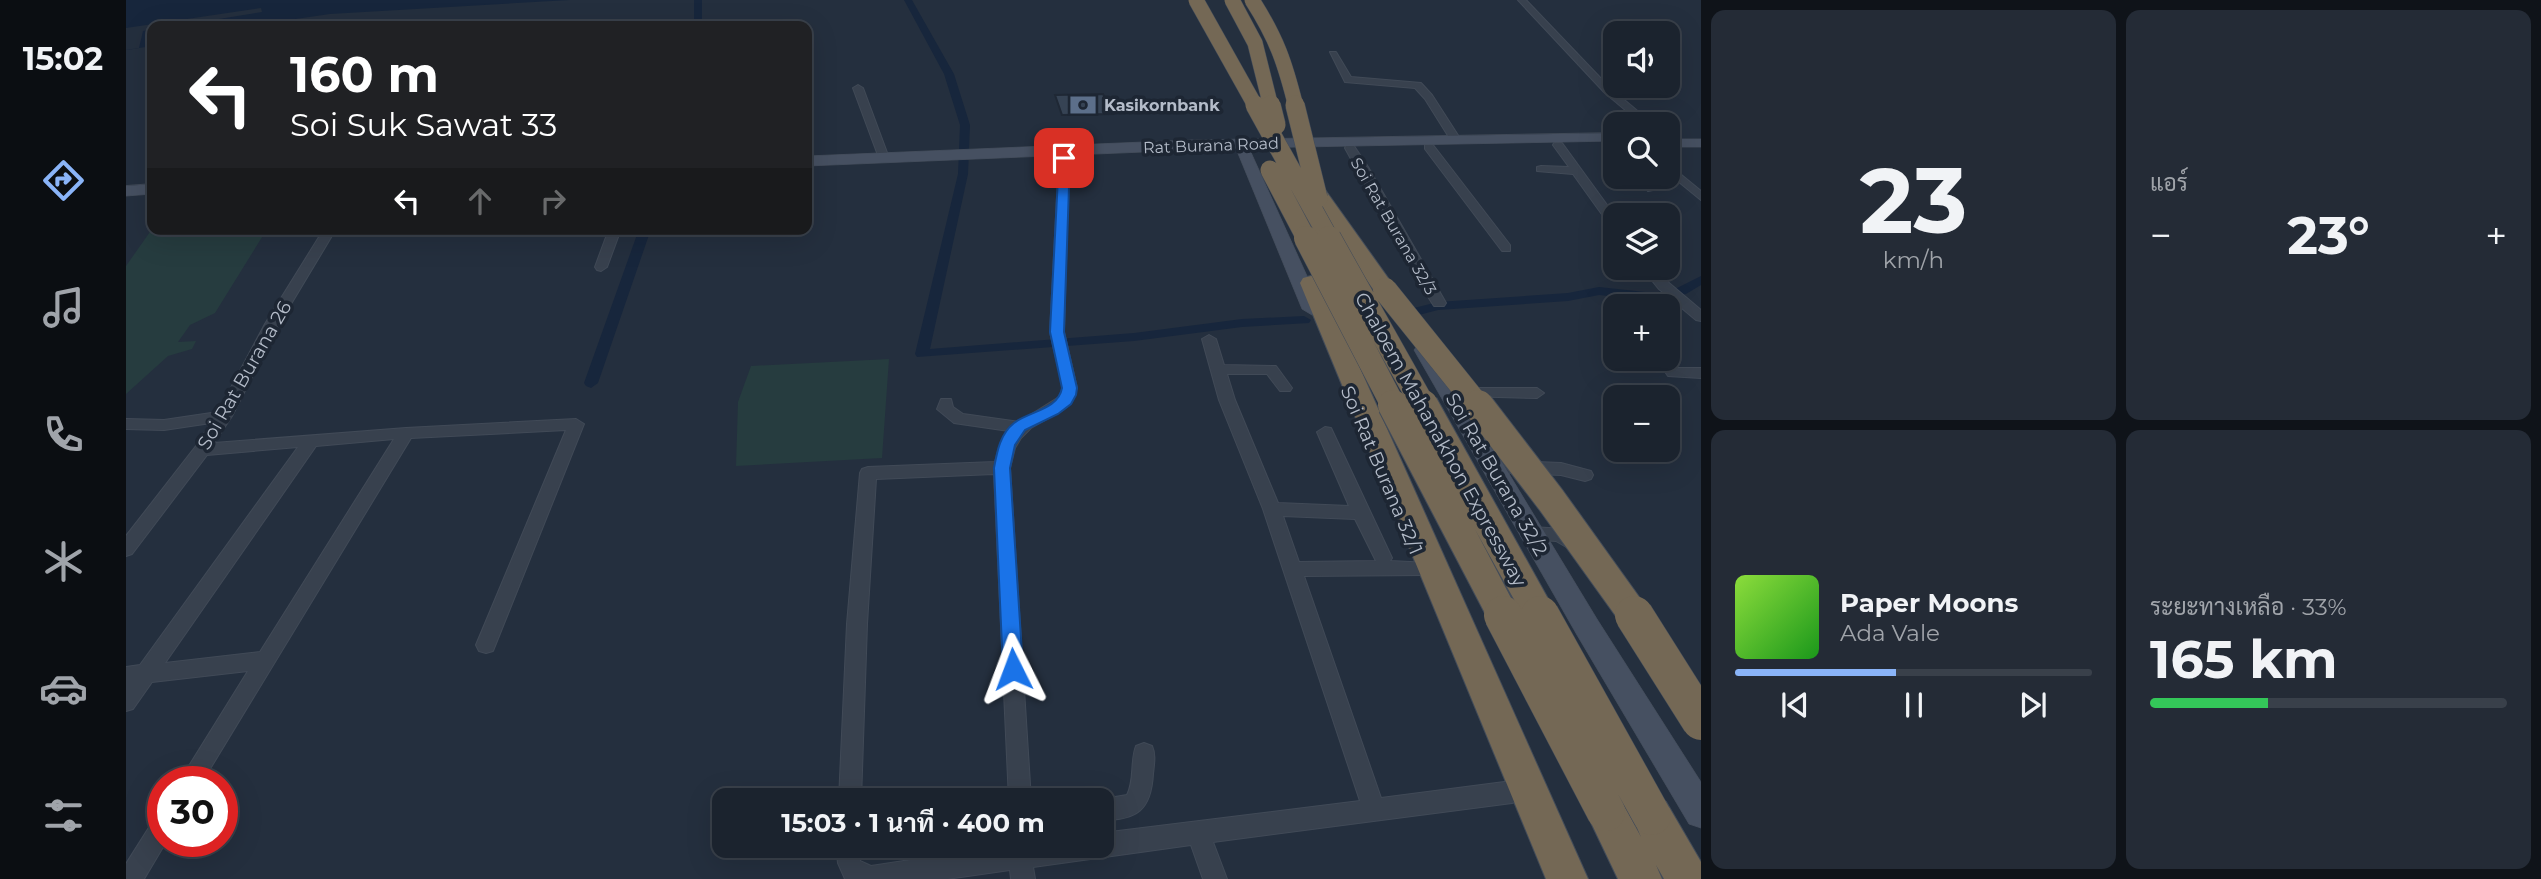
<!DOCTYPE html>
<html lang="th">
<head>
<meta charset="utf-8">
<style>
  :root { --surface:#1b232e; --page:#242b36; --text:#f1f3f6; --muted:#a0a4aa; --line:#39404a; --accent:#8ab4f8 }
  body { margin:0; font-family:Montserrat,Sarabun,sans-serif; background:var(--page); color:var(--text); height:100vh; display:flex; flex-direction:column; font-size:26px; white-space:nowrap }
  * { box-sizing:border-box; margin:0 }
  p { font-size:23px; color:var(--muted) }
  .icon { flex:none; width:38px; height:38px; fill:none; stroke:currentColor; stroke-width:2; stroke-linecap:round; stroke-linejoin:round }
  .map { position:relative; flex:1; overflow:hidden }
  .side { display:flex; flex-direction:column; gap:10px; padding:10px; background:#0f1319; width:840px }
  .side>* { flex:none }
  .guide { position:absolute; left:21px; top:21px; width:665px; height:214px; border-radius:14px; box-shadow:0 7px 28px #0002,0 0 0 2px var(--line); background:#202124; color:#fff; overflow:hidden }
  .tools { position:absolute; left:1477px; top:21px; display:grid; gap:14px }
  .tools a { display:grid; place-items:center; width:77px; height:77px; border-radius:14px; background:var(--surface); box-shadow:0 7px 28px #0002,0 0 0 2px var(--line); font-size:35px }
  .speed { position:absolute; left:21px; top:766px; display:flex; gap:14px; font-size:35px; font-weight:700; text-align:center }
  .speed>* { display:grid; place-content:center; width:91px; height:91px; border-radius:50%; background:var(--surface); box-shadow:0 7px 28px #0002,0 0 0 2px var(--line); line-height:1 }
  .speed .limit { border:10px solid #d22; background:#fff; color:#111 }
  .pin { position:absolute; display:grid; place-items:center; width:60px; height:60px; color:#fff; margin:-30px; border-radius:14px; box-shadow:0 4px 10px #0006 }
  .me { position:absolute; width:77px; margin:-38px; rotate:357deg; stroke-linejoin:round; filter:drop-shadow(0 0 5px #0008) }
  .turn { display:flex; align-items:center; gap:24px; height:147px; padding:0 28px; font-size:32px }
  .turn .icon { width:91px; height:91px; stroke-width:2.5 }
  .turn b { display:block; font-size:49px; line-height:60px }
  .lanes { display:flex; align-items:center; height:66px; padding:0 28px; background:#0003; justify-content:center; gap:35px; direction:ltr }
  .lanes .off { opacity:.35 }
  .big { font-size:52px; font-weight:700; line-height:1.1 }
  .side .card { flex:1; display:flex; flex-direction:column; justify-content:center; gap:10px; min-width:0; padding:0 24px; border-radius:14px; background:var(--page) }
  .side .dial { align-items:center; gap:0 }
  .dial b { font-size:91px; line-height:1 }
  .song { display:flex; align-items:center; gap:21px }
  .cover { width:84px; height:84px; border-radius:10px; background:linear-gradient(135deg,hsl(90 70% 55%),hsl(120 70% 35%)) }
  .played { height:7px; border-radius:4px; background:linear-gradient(90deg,var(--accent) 45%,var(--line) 45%) }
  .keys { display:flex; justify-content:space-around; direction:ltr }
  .heat { display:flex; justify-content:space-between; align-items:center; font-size:38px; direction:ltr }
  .charge { height:10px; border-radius:5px; background:linear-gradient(90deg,#34c759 33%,var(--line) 0) }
  .side .tiles { flex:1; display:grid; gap:10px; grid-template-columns:repeat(2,1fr) }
  .trip { position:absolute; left:586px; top:788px; width:402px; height:70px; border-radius:14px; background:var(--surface); box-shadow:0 7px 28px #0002,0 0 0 2px var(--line); font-weight:700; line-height:70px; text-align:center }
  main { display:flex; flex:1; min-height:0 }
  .tab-bar { display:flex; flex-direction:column; width:126px; justify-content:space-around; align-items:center; background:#0b0e12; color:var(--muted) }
  .tab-bar .icon { width:49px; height:49px }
  .tab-bar .current { color:var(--accent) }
  .tab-bar b { font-size:32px; color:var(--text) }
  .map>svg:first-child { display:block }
  .green { fill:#263c3f }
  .water { fill:#17263c }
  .pier { fill:#242f3e }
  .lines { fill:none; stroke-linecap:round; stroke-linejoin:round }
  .canal { fill:#17263c; fill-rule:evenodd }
  .building { fill:#364354; stroke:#1f2835; stroke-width:2 }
  .street-casing { stroke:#414a57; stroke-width:2 }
  .secondary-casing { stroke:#414a57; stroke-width:1 }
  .highway-casing { stroke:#434c59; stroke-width:2 }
  .street { fill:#38414e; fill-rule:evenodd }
  .secondary { fill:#465061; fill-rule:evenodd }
  .highway { fill:#746855; fill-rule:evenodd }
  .highway-bridge-far4-casing { stroke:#434c59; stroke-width:16; stroke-linecap:butt }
  .highway-bridge-far3-casing { stroke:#434c59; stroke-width:20; stroke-linecap:butt }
  .highway-bridge-far2-casing { stroke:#434c59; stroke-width:25; stroke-linecap:butt }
  .highway-bridge-far1-casing { stroke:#434c59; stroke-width:32; stroke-linecap:butt }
  .highway-bridge-casing { stroke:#434c59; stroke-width:39; stroke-linecap:butt }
  .highway-bridge-far4 { stroke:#746855; stroke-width:15 }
  .highway-bridge-far3 { stroke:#746855; stroke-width:19 }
  .highway-bridge-far2 { stroke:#746855; stroke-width:24 }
  .highway-bridge-far1 { stroke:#746855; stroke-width:30 }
  .highway-bridge { stroke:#746855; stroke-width:38 }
  .route { fill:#1a73e8; stroke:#114b97; stroke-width:2 }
  .labels { text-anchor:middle; stroke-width:7; stroke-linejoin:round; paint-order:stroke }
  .far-poi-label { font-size:16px; font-weight:bold; fill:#b4bcc9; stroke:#1d2633; text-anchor:start }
  .far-street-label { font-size:16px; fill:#b4bcc9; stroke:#1d2633 }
  .street-label { font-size:19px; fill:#b4bcc9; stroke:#1d2633 }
</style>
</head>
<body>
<main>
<nav class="tab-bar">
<b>15:02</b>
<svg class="icon current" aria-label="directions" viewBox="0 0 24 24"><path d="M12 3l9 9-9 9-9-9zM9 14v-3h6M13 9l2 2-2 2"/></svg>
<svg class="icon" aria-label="music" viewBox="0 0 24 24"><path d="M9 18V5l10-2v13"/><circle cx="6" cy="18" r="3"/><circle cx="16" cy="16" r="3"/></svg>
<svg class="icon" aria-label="phone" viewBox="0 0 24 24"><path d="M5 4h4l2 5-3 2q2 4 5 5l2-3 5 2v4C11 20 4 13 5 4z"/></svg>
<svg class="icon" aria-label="climate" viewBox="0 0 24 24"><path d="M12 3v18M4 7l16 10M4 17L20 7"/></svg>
<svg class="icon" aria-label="car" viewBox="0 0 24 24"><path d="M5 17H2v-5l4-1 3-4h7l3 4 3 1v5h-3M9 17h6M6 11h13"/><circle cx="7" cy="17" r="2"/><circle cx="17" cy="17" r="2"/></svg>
<svg class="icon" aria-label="filters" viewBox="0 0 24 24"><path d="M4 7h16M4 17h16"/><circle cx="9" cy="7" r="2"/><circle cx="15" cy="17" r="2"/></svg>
</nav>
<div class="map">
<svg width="1575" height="879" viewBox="0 0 1575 879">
  <rect width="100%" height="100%" fill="#242f3e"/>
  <!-- green -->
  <path class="green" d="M26 229H129L126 234H138L89 313 64 325 52 342 70 341 66 349 42 356 0 394V266Z
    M763 359 756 458 610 466 612 402 625 366Z"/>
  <!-- water -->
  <path class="water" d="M0 0H444L204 14 142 23 137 26H26V46L0 50Z"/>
  <!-- pier -->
  <path class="pier" d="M135 8 136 12 93 19V26H76V24L26 26V29L17 31 13 48 0 50V28Z"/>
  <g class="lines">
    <!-- canal -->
    <path class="canal" d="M568 0H576V26H568Z
      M778 0H786L828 74 844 125 842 174 804 349 1008 333 1116 319 1178 316 1185 320 1183 323 1116 327 1008 341 791 357 789 354 832 174 834 125 818 74Z
      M513 229H525L472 383 465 388 460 386 458 383Z
      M1575 276V285L1560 294 1528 301 1473 295 1442 301 1312 310 1289 316 1282 312 1284 309 1312 302 1442 293 1473 287 1528 293 1551 288Z"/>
  </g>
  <!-- building -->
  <path class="building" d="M977 94 987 114 936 115 929 95Z"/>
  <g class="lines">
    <!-- street casing -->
    <g class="street-casing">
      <path id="street" d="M1392 0H1400L1484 88 1527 124H1516L1478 92Z
        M1204 52H1210L1225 77 1295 83 1306 95 1335 140 1326 142 1299 99 1289 88 1219 82Z
        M732 85 737 88 763 158 762 160 753 158 727 88Z
        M1428 143H1436L1489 216V227H1485L1447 174 1411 171V167L1415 166 1443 167 1427 145Z
        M1299 145H1307L1384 245V251H1376L1299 149Z
        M1220 146H1228L1242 167 1320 303 1318 306H1308L1294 284 1219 148Z
        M938 155 943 158 938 332 951 388 945 403 937 410 905 428 895 438 889 448 884 468 905 800H883L868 474 750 479 741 624 735 800H713L721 624 734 473 736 469 742 467 869 462 873 448 883 431 828 423 811 409 815 399H825L827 407 837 414 893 422 933 397 937 388 924 332 933 158Z
        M1542 164 1575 191V200L1542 173Z
        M1510 177H1521L1532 189 1522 191Z
        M198 229H210L153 324 106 416 88 443 280 428 450 419 458 424 367 651 360 653 353 651 350 645 440 430 285 438 76 782H53L122 671 26 682 7 709 0 711V667L14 665 172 447 81 455 6 554 0 556V536L70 446 85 423 38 430 0 429V419L38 420 92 412 139 324ZM268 439 134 652 39 663 190 446Z
        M483 229H495L481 267 475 271 471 270 469 267Z
        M1516 268H1529L1543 283 1575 310V321L1570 320 1533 289Z
        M1083 335 1090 339 1098 365 1150 366 1166 388 1164 391H1154L1141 374H1101L1109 400 1152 503 1223 506 1191 432 1199 427 1205 428 1266 558 1264 561 1304 563 1307 568 1304 573 1298 575 1178 576 1255 798 1386 781 1394 784 1397 792 1394 800 1386 803 1087 842 1101 879H1077L1065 845 907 867 909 879H885L884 870 821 879H719L712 863 710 845H734V861L745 866 883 845H976V833L1234 801 1137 509 1093 400 1076 339ZM1157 516 1229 519 1250 561 1173 562Z
        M1547 368H1575V378L1542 376 1540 373 1542 370Z
        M1340 388H1411L1418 393 1411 398 1335 396 1333 393Z
        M1366 460 1435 463 1465 471 1467 475 1465 479 1459 481 1435 475 1366 472 1358 466Z
        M1405 527 1440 529 1458 545 1455 550 1449 552 1430 541 1399 539 1396 534 1399 529Z
        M1018 743 1026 746C1030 755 1028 764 1027 774 1025 810 1011 820 976 820V800H971L1001 795C1009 780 1004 761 1010 746Z
        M37 815V842H40L18 879H0V864L29 818Z"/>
    </g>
    <!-- secondary casing -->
    <g class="secondary-casing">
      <path id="secondary" d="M1489 133V141L1123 148 1196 309 1186 315 1176 309 1111 151 1114 148 681 166V156L1067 140Z
        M1542 139H1575V147H1542Z
        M26 184V194L0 196V186Z
        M1298 344 1305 346 1308 350 1471 619 1575 782V828L1563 824 1451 635 1288 350 1291 346Z"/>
    </g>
    <!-- highway casing -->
    <g class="highway-casing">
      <path id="highway" d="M1190 185 1197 187 1267 285 1271 290 1267 295H1251L1180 191 1183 187Z
        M1185 276 1193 278 1196 283 1462 879H1420L1174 283 1177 278Z
        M1480 792 1494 798 1515 837 1506 816 1512 802 1526 796 1540 802 1575 862V879H1538L1530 865 1536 879H1492L1460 812 1466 798Z"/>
    </g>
    <!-- street -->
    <use href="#street" class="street"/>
    <!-- secondary -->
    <use href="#secondary" class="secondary"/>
    <!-- highway -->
    <use href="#highway" class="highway"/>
    <!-- highway-bridge-far4 casing -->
    <g class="highway-bridge-far4-casing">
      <path id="highway-bridge-far4" d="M1070 0 1130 107
        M1106 0 1129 43 1145 107
        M1126 0C1151 39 1159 63 1170 107"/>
    </g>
    <!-- highway-bridge-far3 casing -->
    <g class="highway-bridge-far3-casing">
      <path id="highway-bridge-far3" d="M1129 105 1204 240
        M1145 105 1150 125
        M1169 105 1192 198
        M1144 170 1181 240"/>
    </g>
    <!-- highway-bridge-far2 casing -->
    <g class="highway-bridge-far2-casing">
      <path id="highway-bridge-far2" d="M1180 238 1268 407
        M1203 238 1298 407
        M1259 290 1353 407"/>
    </g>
    <!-- highway-bridge-far1 casing -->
    <g class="highway-bridge-far1-casing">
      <path id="highway-bridge-far1" d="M1267 405 1378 617
        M1297 405 1415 617
        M1352 405 1425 500 1509 617"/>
    </g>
    <!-- highway-bridge casing -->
    <g class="highway-bridge-casing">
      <path id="highway-bridge" d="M1377 615 1480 812
        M1414 615 1526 816
        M1508 615 1575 721"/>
    </g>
    <!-- highway-bridge-far4 -->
    <use href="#highway-bridge-far4" class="highway-bridge-far4"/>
    <!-- highway-bridge-far3 -->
    <use href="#highway-bridge-far3" class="highway-bridge-far3"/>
    <!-- highway-bridge-far2 -->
    <use href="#highway-bridge-far2" class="highway-bridge-far2"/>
    <!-- highway-bridge-far1 -->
    <use href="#highway-bridge-far1" class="highway-bridge-far1"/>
    <!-- highway-bridge -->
    <use href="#highway-bridge" class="highway-bridge"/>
  </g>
  <!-- route -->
  <path class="route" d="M938 155 944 158 938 332 951 388 950 395 945 404 932 414 899 430 889 445 884 468 897 669 894 675 887 678 880 675 877 669 868 468C871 452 874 434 888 423 903 411 932 410 936 388L924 332 933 158Z"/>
  <!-- icons -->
  <defs>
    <g id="bank-bare" transform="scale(2.1)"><path d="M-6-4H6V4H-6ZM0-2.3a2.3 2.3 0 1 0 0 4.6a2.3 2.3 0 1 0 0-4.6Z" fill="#5c6f8a" stroke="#1d2633" stroke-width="2.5" paint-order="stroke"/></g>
  </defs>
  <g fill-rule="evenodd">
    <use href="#bank-bare" x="957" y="105"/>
  </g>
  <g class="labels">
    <!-- far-poi labels -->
    <g class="far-poi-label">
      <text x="978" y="111">Kasikornbank</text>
    </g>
    <!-- far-street labels -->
    <g class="far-street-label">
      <text transform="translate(1085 145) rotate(-2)" y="6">Rat Burana Road</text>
      <text transform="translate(1268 226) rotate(60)" y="6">Soi Rat Burana 32/3</text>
    </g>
    <!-- street labels -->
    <g class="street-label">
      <text transform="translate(118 375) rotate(-60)" y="7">Soi Rat Burana 26</text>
      <text transform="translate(1315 439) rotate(61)" y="7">Chaloem Mahanakhon Expressway</text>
      <text transform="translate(1256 470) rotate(67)" y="7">Soi Rat Burana 32/1</text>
      <text transform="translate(1371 474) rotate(60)" y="7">Soi Rat Burana 32/2</text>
    </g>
  </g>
</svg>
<div class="tools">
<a><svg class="icon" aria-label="sound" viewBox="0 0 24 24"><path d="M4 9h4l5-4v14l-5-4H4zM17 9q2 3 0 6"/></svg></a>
<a><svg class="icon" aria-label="search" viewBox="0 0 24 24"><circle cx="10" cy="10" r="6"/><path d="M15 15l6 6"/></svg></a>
<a><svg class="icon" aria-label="layers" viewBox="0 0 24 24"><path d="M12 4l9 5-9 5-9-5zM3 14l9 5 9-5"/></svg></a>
<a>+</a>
<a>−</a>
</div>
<div class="speed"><div class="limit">30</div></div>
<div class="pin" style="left:938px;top:158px;background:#d93025"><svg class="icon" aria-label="arrive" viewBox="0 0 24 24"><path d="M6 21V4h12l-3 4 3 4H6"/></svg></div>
<svg class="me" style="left:887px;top:669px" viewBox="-20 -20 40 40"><path d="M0-17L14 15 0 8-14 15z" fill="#1a73e8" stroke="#fff" stroke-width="4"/></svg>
<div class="trip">15:03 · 1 นาที · 400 m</div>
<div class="guide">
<div class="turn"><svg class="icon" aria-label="left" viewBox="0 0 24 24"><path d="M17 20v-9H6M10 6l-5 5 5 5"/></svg><div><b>160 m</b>Soi Suk Sawat 33</div></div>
<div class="lanes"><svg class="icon" aria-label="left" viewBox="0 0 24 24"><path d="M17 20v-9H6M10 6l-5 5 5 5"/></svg><svg class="icon off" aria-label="ahead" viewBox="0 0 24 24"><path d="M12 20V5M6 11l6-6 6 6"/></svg><svg class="icon off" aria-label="right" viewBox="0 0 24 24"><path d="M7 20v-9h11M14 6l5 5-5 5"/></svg></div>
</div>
</div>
<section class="side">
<div class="tiles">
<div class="card dial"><b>23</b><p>km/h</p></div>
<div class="card"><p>แอร์</p>
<div class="heat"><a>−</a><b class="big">23°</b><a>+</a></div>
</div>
<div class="card">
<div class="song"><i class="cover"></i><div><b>Paper Moons</b><p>Ada Vale</p></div></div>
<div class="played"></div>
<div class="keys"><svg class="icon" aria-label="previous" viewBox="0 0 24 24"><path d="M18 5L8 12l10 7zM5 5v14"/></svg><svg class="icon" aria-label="pause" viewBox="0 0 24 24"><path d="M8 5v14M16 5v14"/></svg><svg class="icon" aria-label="next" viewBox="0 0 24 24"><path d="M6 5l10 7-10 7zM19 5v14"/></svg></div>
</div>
<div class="card"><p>ระยะทางเหลือ · 33%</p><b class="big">165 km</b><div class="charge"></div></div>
</div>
</section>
</main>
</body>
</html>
